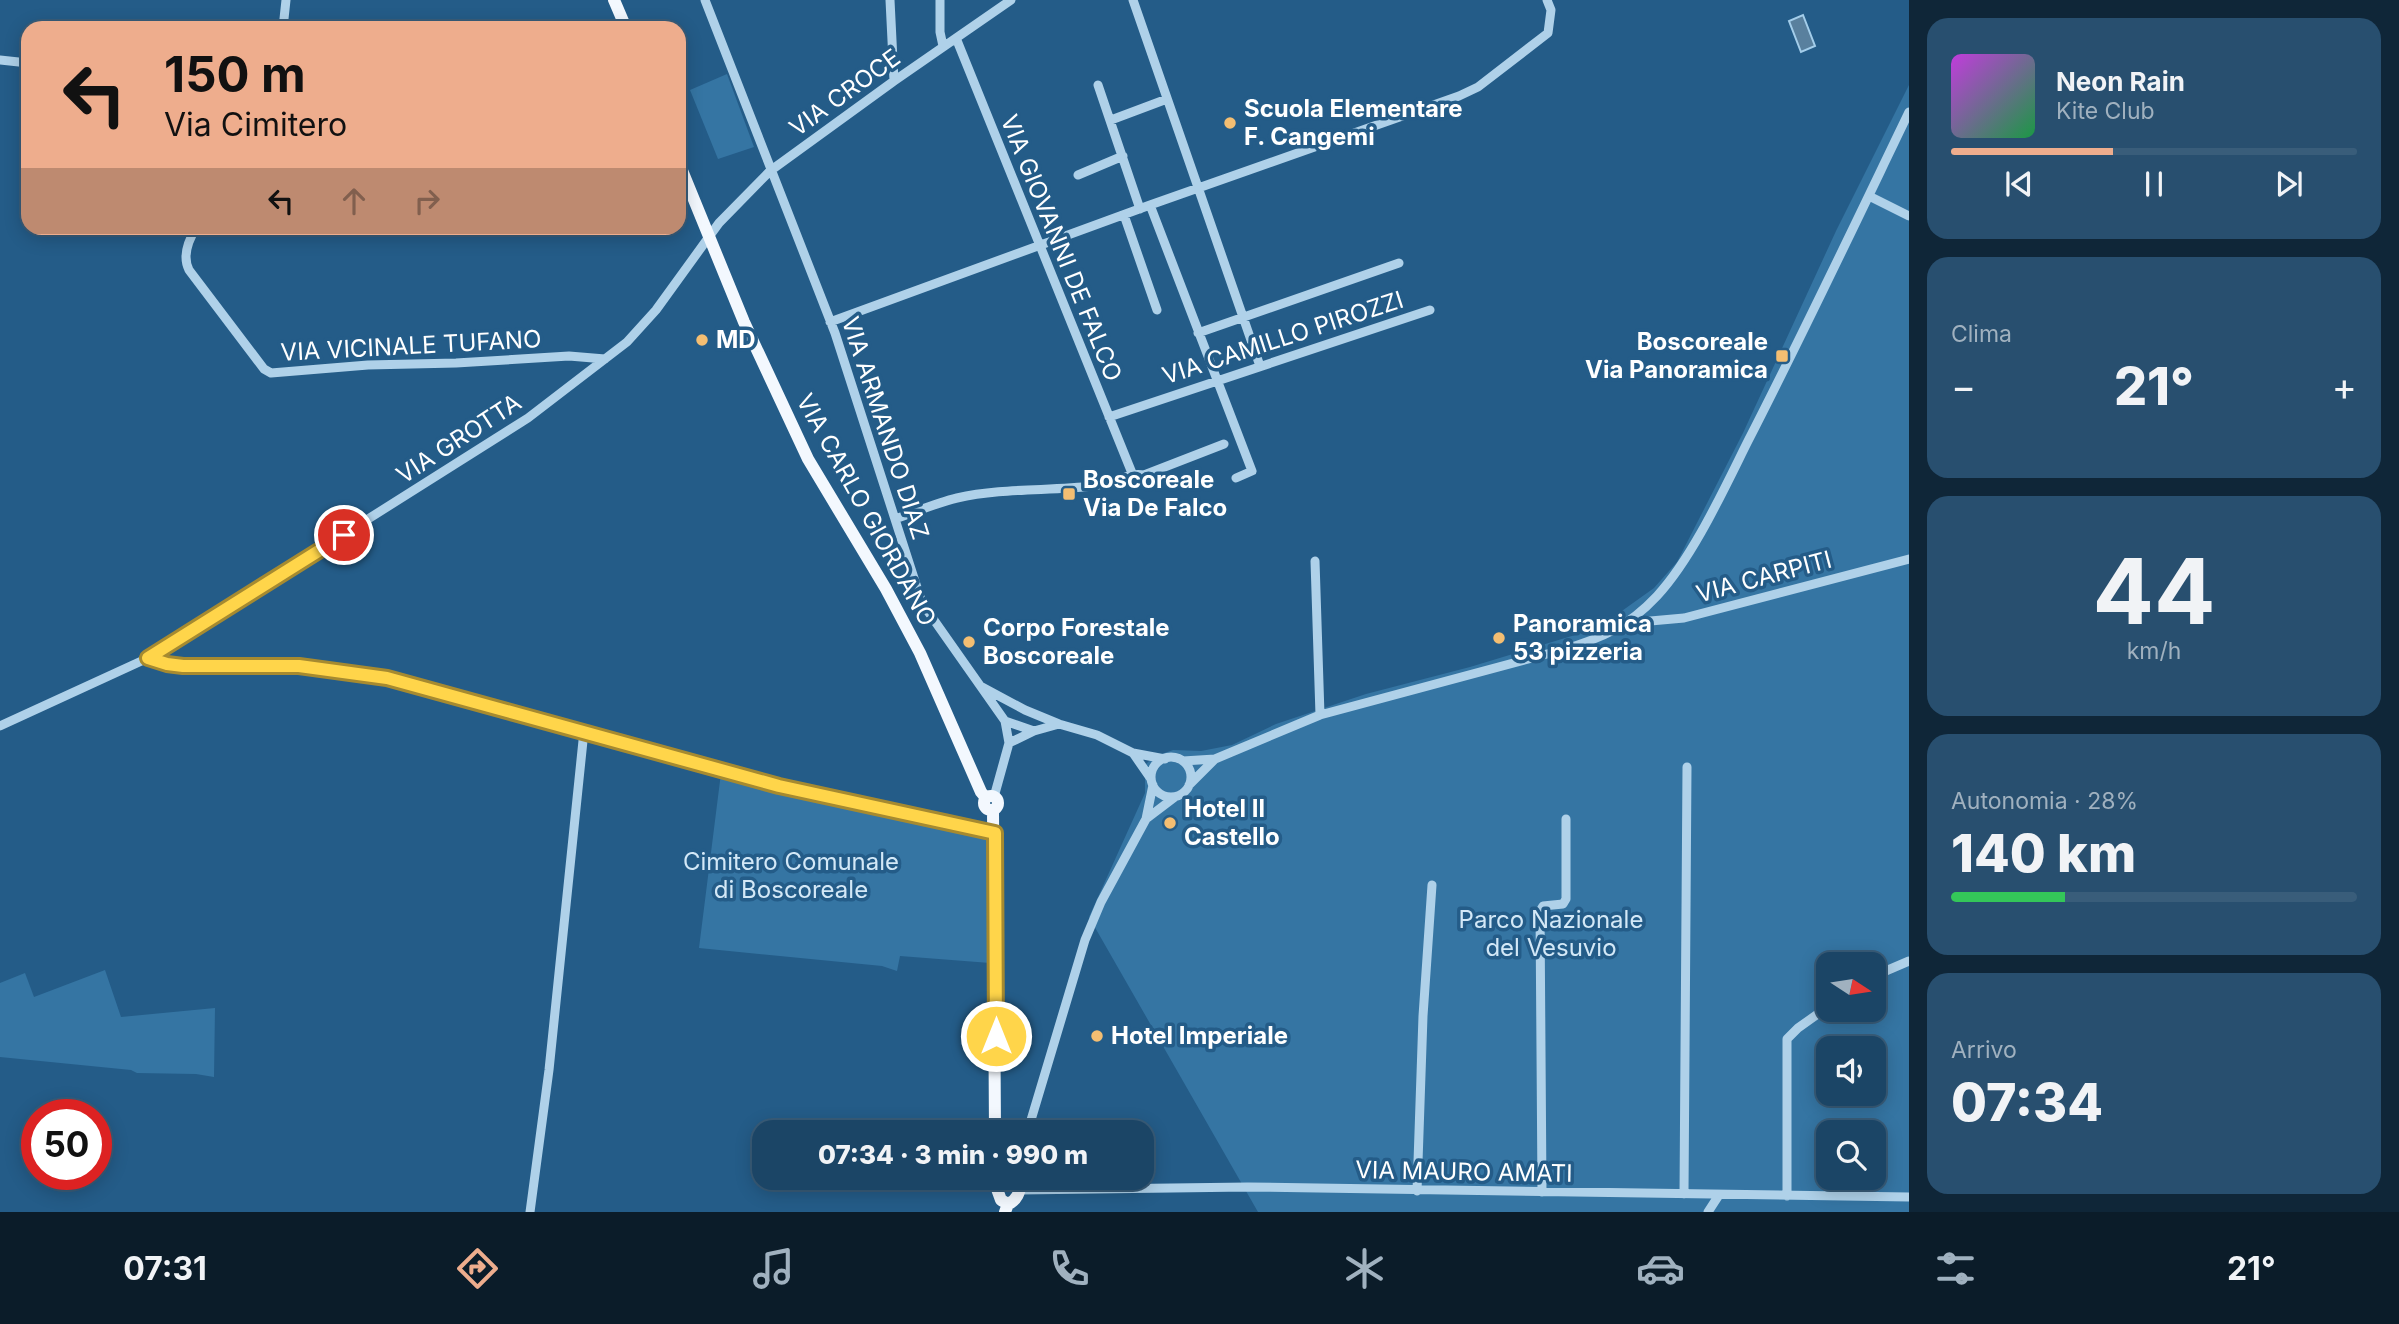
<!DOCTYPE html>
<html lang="it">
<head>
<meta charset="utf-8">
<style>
  :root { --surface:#1b4566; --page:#284f6f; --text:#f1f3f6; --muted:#a0b1bf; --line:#395d7a; --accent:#eead8d }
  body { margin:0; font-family:Inter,sans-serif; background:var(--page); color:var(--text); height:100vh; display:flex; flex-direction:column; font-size:26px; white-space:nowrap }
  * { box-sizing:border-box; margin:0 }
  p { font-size:23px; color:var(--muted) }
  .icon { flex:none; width:38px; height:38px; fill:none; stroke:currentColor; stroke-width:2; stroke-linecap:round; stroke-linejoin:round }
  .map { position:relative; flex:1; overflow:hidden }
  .sheet { display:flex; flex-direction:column; gap:18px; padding:18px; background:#0f2638; width:490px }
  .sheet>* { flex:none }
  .hud { position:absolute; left:21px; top:21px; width:665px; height:214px; border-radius:21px; box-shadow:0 4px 18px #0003,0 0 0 2px var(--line); background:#eead8d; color:#111; overflow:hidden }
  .needle { width:46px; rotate:102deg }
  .buttons { position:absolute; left:1816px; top:952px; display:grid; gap:14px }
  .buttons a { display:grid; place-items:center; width:70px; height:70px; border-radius:14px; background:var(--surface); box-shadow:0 4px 18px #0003,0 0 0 2px var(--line); font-size:35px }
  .speed { position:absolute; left:21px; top:1099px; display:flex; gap:14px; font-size:35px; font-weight:700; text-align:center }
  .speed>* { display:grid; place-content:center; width:91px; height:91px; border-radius:50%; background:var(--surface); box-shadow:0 4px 18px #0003,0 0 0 2px var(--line); line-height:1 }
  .speed .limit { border:10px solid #d22; background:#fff; color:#111 }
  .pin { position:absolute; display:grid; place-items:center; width:60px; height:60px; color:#fff; margin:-30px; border:4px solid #fff; border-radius:50%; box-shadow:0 2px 7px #0007 }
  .me { position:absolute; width:77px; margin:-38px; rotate:0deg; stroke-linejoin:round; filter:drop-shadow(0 0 5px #0008) }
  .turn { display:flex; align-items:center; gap:24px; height:147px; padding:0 28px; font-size:32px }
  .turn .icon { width:91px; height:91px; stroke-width:2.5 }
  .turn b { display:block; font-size:49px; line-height:60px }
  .lanes { display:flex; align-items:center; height:66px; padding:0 28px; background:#0003; justify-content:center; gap:35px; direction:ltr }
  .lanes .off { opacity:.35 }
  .big { font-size:52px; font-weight:800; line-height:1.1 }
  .sheet .widget { flex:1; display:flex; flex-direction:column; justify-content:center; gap:10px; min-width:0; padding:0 24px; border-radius:21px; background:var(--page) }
  .sheet .dial { align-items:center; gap:0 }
  .dial b { font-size:91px; line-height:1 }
  .song { display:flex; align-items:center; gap:21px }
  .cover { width:84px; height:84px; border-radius:10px; background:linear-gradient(135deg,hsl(290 70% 55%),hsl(140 70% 35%)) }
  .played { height:7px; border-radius:4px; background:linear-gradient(90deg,var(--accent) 40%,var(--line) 40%) }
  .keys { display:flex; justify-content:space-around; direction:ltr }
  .heat { display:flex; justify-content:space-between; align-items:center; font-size:38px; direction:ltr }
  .charge { height:10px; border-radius:5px; background:linear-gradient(90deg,#34c759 28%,var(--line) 0) }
  .trip { position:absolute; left:752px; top:1120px; width:402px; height:70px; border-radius:21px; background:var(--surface); box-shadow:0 4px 18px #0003,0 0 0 2px var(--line); font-weight:800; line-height:70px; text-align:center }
  .tabs { display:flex; height:112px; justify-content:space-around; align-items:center; background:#0b1c29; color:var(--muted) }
  .tabs .icon { width:49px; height:49px }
  .tabs .selected { color:var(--accent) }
  .tabs b { font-size:32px; color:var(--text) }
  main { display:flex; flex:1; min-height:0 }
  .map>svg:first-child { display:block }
  .green { fill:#3575a3; fill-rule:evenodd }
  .water { fill:#59809e; stroke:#a3cdea; stroke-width:2 }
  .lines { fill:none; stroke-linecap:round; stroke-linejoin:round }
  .minor { stroke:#afd1e9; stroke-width:9 }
  .major { stroke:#f3f8fe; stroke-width:12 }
  .route-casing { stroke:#a68a30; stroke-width:18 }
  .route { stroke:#ffd54a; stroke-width:12 }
  .poi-dot { fill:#f4be72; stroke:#245c88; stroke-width:2.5 }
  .labels { text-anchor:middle; stroke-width:7; stroke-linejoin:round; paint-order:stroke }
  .street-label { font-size:24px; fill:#fff; stroke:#245c88 }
  .poi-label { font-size:24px; font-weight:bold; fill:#fff; stroke:#245c88; text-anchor:start }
  .park-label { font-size:24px; fill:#d3e8f7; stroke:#245c88 }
</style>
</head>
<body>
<main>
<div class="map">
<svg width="1909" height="1212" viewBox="0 0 1909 1212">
  <rect width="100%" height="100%" fill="#245c88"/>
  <!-- green -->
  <path class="green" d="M727 74 754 147 718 159 690 90Z
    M1909 85V1212H1258L1089 917 1145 793V765L1153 757 1173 750 1201 751 1232 745 1276 724 1366 694 1470 667 1598 628 1654 588 1677 562 1743 433 1836 231ZM1829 964H1874V1010H1829ZM1829 1048H1874V1094H1829ZM1829 1132H1874V1178H1829Z
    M721 773 990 835V963L900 956 897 971 882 966 699 948Z
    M105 970 121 1017 215 1008 214 1077 196 1074 137 1073 131 1070 0 1057V983L25 973 34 997Z"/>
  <!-- water -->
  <path class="water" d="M1803 15 1815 46 1801 52 1789 21Z"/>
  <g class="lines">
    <!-- minor -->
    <path class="minor" d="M705 0 835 333 922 603 1005 721 1034 731
      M890 0 894 81
      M940 0V32L943 46
      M1133 0 1260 366
      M283 28 286 0
      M956 38 1132 473
      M0 60 28 63
      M1098 85 1140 209
      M1111 120 1167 99
      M1078 175 1123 156
      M1869 196 1909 216
      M1150 205 1252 471 1236 478
      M1124 215 1157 310
      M196 228C188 241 182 256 189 270L264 369 271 373 368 365 456 363 569 356 605 359
      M830 322 1150 205 1459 96 1478 87 1548 33 1551 10 1547 0
      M1198 333 1399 263
      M1109 417 1430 310
      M895 519C916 512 936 503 957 498 1001 488 1048 491 1093 486 1111 484 1126 472 1144 475L1224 444
      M1315 561 1320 715
      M1628 623 1684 618 1909 559
      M148 658 183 666H299L387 678 779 786 995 833
      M982 687 1025 710 1059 724 1097 735 1133 753 1165 759
      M0 726 148 658 528 418 627 342 656 310 719 223 770 171 894 81 1011 0
      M1009 743 1034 731 1059 724
      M1133 753 1151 779
      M1151 777a20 20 0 1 1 40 0a20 20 0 1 1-40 0Z
      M1183 761 1215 759 1320 715 1562 650C1602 638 1628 627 1657 596 1693 557 1724 489 1748 441 1804 332 1856 222 1909 112
      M1189 785 1215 759
      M994 797 1009 743 1005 721
      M1146 819 1175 797
      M1874 976 1909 961
      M1029 1132 1031 1120 1085 940 1101 902 1146 819 1153 785
      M1019 1190 1248 1187 1909 1197
      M1417 1191 1423 1016 1432 885
      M1542 1192 1540 911 1543 906 1563 904 1566 899V819
      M1684 1194 1687 767
      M1787 1196V1039L1798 1028 1829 1006
      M530 1212 549 1070 584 731
      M1708 1212 1719 1195"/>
    <!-- major -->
    <path class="major" d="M614 0 626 28
      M679 163 744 322 808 459 886 589 920 653 981 792 986 798
      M984 803a7 7 0 1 1 14 0a7 7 0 1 1-14 0Z
      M993 810 995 1132
      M993 1178 1001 1200 1008 1204
      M1005 1212 1008 1204C1019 1200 1020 1188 1023 1178"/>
  </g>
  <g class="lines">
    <!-- route casing -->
    <g class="route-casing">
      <path id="route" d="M344 535 148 658 167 664 183 666H299L387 678 779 786 995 833 996 1036"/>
    </g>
    <!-- route -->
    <use href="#route" class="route"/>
  </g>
  <!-- markers -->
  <g class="poi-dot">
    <circle cx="1230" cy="123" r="7"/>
    <circle cx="702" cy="340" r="7"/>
    <rect x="1775" y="349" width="14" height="14" rx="3.5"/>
    <rect x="1062" y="487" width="14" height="14" rx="3.5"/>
    <circle cx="1499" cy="638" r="7"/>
    <circle cx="969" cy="642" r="7"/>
    <circle cx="1170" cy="823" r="7"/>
    <circle cx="1097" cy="1036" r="7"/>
  </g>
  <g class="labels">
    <!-- street labels -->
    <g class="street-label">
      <text transform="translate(845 93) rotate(-36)" y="8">VIA CROCE</text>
      <text transform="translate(1061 248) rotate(68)" y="8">VIA GIOVANNI DE FALCO</text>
      <text transform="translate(1283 338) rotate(-18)" y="8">VIA CAMILLO PIROZZI</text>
      <text transform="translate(411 346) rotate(-3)" y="8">VIA VICINALE TUFANO</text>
      <text transform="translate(885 428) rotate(72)" y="8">VIA ARMANDO DIAZ</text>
      <text transform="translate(459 439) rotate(-33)" y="8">VIA GROTTA</text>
      <text transform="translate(866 510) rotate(61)" y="8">VIA CARLO GIORDANO</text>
      <text transform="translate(1764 577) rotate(-15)" y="8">VIA CARPITI</text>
      <text transform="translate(1464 1172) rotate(1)" y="8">VIA MAURO AMATI</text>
    </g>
    <!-- poi labels -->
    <g class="poi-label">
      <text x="1244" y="117">Scuola Elementare<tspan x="1244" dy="28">F. Cangemi</tspan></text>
      <text x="716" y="348">MD</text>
      <text x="1768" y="350" text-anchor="end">Boscoreale<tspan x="1768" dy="28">Via Panoramica</tspan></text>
      <text x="1083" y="488">Boscoreale<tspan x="1083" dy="28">Via De Falco</tspan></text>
      <text x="1513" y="632">Panoramica<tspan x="1513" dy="28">53 pizzeria</tspan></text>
      <text x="983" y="636">Corpo Forestale<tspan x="983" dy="28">Boscoreale</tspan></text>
      <text x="1184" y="817">Hotel Il<tspan x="1184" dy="28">Castello</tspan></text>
      <text x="1111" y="1044">Hotel Imperiale</text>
    </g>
    <!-- park labels -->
    <g class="park-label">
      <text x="791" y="870">Cimitero Comunale<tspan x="791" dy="28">di Boscoreale</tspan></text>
      <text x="1551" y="928">Parco Nazionale<tspan x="1551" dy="28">del Vesuvio</tspan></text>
    </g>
  </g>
</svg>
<div class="buttons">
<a><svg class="needle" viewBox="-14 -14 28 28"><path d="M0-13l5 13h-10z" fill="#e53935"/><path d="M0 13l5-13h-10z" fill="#a0b1bf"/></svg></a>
<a><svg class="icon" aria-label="sound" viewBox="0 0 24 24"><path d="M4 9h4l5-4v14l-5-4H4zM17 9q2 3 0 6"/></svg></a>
<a><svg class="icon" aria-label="search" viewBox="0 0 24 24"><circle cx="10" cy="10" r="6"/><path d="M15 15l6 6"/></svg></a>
</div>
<div class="speed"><div class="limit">50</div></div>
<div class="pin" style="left:344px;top:535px;background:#d93025"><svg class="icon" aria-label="arrive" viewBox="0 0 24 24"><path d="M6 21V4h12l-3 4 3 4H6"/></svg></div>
<svg class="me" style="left:996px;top:1036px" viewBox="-20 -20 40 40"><circle r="17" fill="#ffd54a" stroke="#fff" stroke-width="3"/><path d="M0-11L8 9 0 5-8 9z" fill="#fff"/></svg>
<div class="trip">07:34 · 3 min · 990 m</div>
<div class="hud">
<div class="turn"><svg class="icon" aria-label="left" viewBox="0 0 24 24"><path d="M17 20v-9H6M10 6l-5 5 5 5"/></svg><div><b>150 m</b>Via Cimitero</div></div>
<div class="lanes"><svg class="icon" aria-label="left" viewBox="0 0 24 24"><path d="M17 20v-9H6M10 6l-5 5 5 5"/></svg><svg class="icon off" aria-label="ahead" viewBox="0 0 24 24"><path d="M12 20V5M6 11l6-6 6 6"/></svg><svg class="icon off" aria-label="right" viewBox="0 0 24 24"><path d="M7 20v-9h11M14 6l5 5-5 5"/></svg></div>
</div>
</div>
<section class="sheet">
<div class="widget">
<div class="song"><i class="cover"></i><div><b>Neon Rain</b><p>Kite Club</p></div></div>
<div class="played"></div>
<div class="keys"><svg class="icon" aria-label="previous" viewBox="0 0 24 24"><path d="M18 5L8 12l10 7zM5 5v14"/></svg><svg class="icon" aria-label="pause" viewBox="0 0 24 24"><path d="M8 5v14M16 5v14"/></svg><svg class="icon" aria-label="next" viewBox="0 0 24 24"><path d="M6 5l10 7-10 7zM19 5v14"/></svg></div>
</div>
<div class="widget"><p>Clima</p>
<div class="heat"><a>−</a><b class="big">21°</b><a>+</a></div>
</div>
<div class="widget dial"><b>44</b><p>km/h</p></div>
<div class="widget"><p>Autonomia · 28%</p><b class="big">140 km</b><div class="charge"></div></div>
<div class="widget"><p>Arrivo</p><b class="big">07:34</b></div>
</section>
</main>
<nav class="tabs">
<b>07:31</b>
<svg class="icon selected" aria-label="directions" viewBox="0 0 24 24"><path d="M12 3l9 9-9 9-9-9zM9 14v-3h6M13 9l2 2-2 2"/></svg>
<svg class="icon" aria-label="music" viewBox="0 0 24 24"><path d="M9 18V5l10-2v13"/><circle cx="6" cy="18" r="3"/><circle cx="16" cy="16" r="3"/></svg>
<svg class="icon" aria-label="phone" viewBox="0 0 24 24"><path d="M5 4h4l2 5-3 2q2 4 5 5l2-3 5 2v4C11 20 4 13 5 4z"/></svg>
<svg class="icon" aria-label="climate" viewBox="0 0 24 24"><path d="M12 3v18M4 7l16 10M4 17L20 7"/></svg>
<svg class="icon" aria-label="car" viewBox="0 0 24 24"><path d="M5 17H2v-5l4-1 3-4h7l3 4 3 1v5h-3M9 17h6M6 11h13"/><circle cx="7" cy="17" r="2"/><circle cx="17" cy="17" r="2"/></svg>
<svg class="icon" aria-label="filters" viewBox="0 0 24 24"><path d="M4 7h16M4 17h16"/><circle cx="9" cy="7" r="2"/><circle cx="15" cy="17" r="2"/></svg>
<b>21°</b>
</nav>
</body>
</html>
